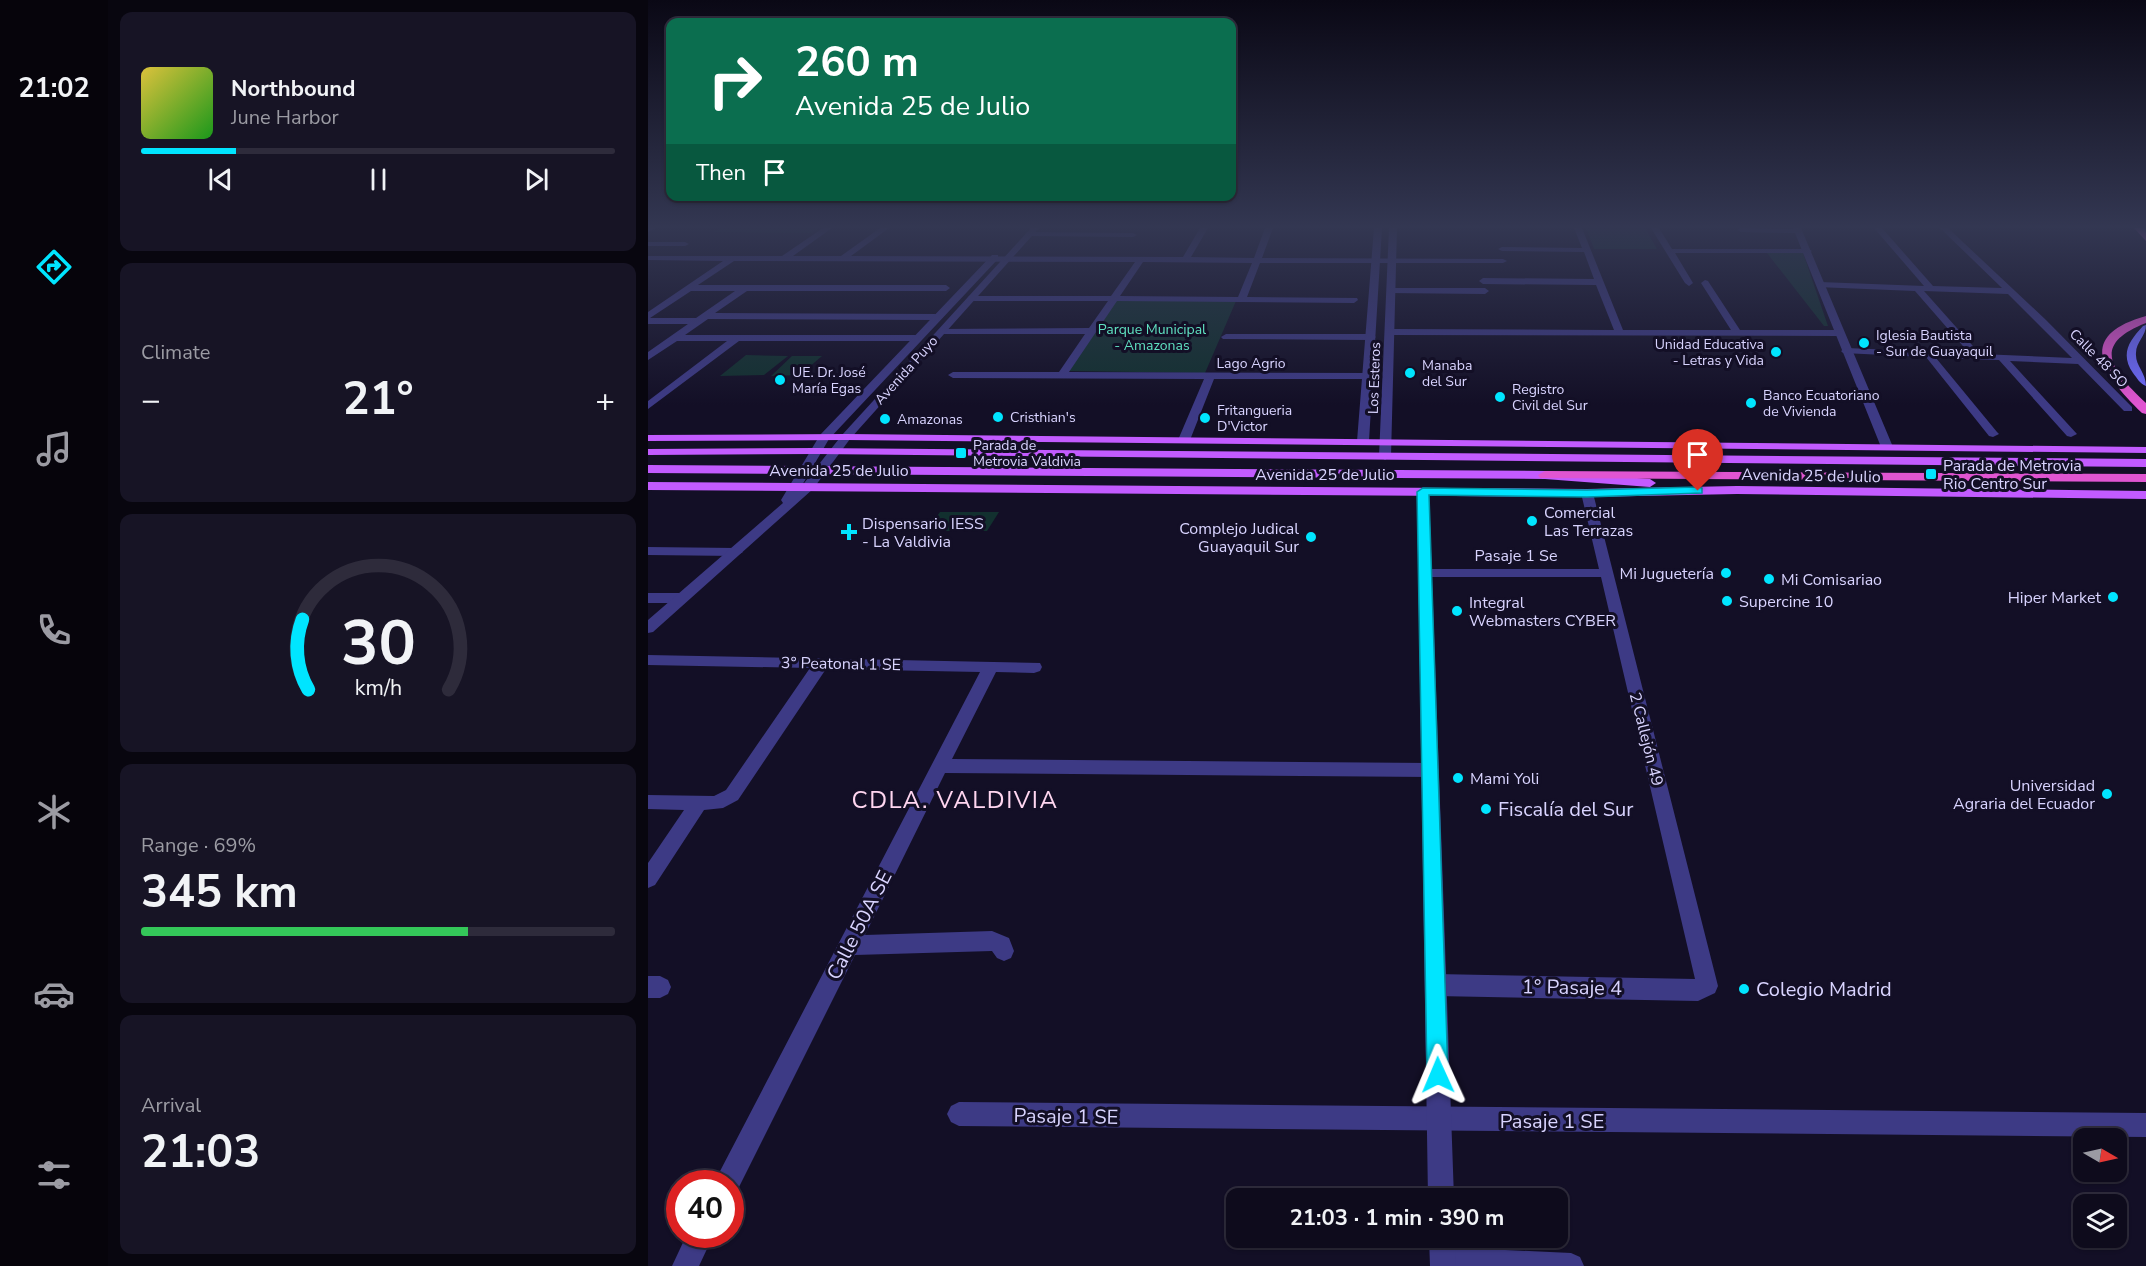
<!DOCTYPE html>
<html lang="en">
<head>
<meta charset="utf-8">
<style>
  :root { --surface:#0e0b1c; --page:#171425; --text:#f1f3f6; --muted:#9b9ba3; --line:#2e2b3b; --accent:#00e5ff }
  body { margin:0; font-family:"Nunito Sans",sans-serif; background:var(--page); color:var(--text); height:100vh; display:flex; flex-direction:column; font-size:22px; white-space:nowrap }
  * { box-sizing:border-box; margin:0 }
  p { font-size:20px; color:var(--muted) }
  .icon { flex:none; width:33px; height:33px; fill:none; stroke:currentColor; stroke-width:2; stroke-linecap:round; stroke-linejoin:round }
  .map { position:relative; flex:1; overflow:hidden }
  .sheet { display:flex; flex-direction:column; gap:12px; padding:12px; background:#08060f; width:540px }
  .sheet>* { flex:none }
  .banner { position:absolute; left:18px; top:18px; width:570px; height:183px; border-radius:12px; box-shadow:0 2px 4px #0004,0 0 0 2px var(--line); background:#0b6e4f; color:#fff; overflow:hidden }
  .needle { width:39px; rotate:99deg }
  .buttons { position:absolute; left:1425px; top:1128px; display:grid; gap:12px }
  .buttons a { display:grid; place-items:center; width:54px; height:54px; border-radius:12px; background:var(--surface); box-shadow:0 2px 4px #0004,0 0 0 2px var(--line); font-size:30px }
  .speed { position:absolute; left:18px; top:1170px; display:flex; gap:12px; font-size:30px; font-weight:700; text-align:center }
  .speed>* { display:grid; place-content:center; width:78px; height:78px; border-radius:50%; background:var(--surface); box-shadow:0 2px 4px #0004,0 0 0 2px var(--line); line-height:1 }
  .speed .limit { border:9px solid #d22; background:#fff; color:#111 }
  .pin { position:absolute; display:grid; place-items:center; width:51px; height:51px; color:#fff; margin:-62px -26px; border-radius:50% 50% 50% 0; rotate:-45deg; box-shadow:0 0 6px #0007 }
  .pin .icon { rotate:45deg }
  .me { position:absolute; width:66px; margin:-33px; rotate:359deg; stroke-linejoin:round; filter:drop-shadow(0 0 4px #0008) }
  .turn { display:flex; align-items:center; gap:21px; height:126px; padding:0 30px; font-size:27px }
  .turn .icon { width:78px; height:78px; stroke-width:2.5 }
  .turn b { display:block; font-size:42px; line-height:51px }
  .then { display:flex; align-items:center; height:57px; padding:0 30px; background:#0003; gap:12px; font-size:22px }
  .big { font-size:45px; font-weight:700; line-height:1.1 }
  .sheet .card { flex:1; display:flex; flex-direction:column; justify-content:center; gap:9px; min-width:0; padding:0 21px; border-radius:12px; background:var(--page) }
  .sheet .dial { align-items:center; gap:0 }
  .dial svg { height:156px; overflow:visible; fill:none; stroke:var(--line); stroke-width:7; stroke-linecap:round; text-anchor:middle }
  .dial text { fill:var(--text); stroke:none }
  .song { display:flex; align-items:center; gap:18px }
  .cover { width:72px; height:72px; border-radius:9px; background:linear-gradient(135deg,hsl(50 70% 55%),hsl(120 70% 35%)) }
  .played { height:6px; border-radius:3px; background:linear-gradient(90deg,var(--accent) 20%,var(--line) 20%) }
  .keys { display:flex; justify-content:space-around; direction:ltr }
  .heat { display:flex; justify-content:space-between; align-items:center; font-size:33px; direction:ltr }
  .charge { height:9px; border-radius:4px; background:linear-gradient(90deg,#34c759 69%,var(--line) 0) }
  .trip { position:absolute; left:578px; top:1188px; width:342px; height:60px; border-radius:12px; background:var(--surface); box-shadow:0 2px 4px #0004,0 0 0 2px var(--line); font-weight:700; line-height:60px; text-align:center }
  main { display:flex; flex:1; min-height:0 }
  .tab-bar { display:flex; flex-direction:column; width:108px; justify-content:space-around; align-items:center; background:#06040b; color:var(--muted) }
  .tab-bar .icon { width:42px; height:42px }
  .tab-bar .on { color:var(--accent) }
  .tab-bar b { font-size:27px; color:var(--text) }
  .map>svg:first-child { display:block }
  .green { fill:#12302f }
  .lines { fill:none; stroke-linecap:round; stroke-linejoin:round }
  .minor { fill:#3d3a85; fill-rule:evenodd }
  .tertiary { fill:#3d3a85; fill-rule:evenodd }
  .secondary { fill:#6f6bff; fill-rule:evenodd }
  .primary { fill:#c25bff; fill-rule:evenodd }
  .trunk { fill:#e055d1; fill-rule:evenodd }
  .route { fill:#00e5ff; stroke:#0095a6; stroke-width:1.5 }
  .poi-dot { fill:#00e5ff; stroke:#130f26; stroke-width:2 }
  .labels { text-anchor:middle; stroke-width:6; stroke-linejoin:round; paint-order:stroke }
  .far-park-label { font-size:14px; fill:#5fe0c0; stroke:#130f26 }
  .far-poi-label { font-size:14px; fill:#d9d4ff; stroke:#130f26; text-anchor:start }
  .far-street-label { font-size:14px; fill:#d9d4ff; stroke:#130f26 }
  .poi-label { font-size:16px; fill:#d9d4ff; stroke:#130f26; text-anchor:start }
  .street-label { font-size:16px; fill:#d9d4ff; stroke:#130f26 }
  .near-poi-label { font-size:20px; fill:#d9d4ff; stroke:#130f26; text-anchor:start }
  .near-street-label { font-size:20px; fill:#d9d4ff; stroke:#130f26 }
  .near-quarter-label { font-size:24px; letter-spacing:1.5px; fill:#ffd6f0; stroke:#130f26 }
</style>
</head>
<body>
<main>
<nav class="tab-bar">
<b>21:02</b>
<svg class="icon on" aria-label="directions" viewBox="0 0 24 24"><path d="M12 3l9 9-9 9-9-9zM9 14v-3h6M13 9l2 2-2 2"/></svg>
<svg class="icon" aria-label="music" viewBox="0 0 24 24"><path d="M9 18V5l10-2v13"/><circle cx="6" cy="18" r="3"/><circle cx="16" cy="16" r="3"/></svg>
<svg class="icon" aria-label="phone" viewBox="0 0 24 24"><path d="M5 4h4l2 5-3 2q2 4 5 5l2-3 5 2v4C11 20 4 13 5 4z"/></svg>
<svg class="icon" aria-label="climate" viewBox="0 0 24 24"><path d="M12 3v18M4 7l16 10M4 17L20 7"/></svg>
<svg class="icon" aria-label="car" viewBox="0 0 24 24"><path d="M5 17H2v-5l4-1 3-4h7l3 4 3 1v5h-3M9 17h6M6 11h13"/><circle cx="7" cy="17" r="2"/><circle cx="17" cy="17" r="2"/></svg>
<svg class="icon" aria-label="filters" viewBox="0 0 24 24"><path d="M4 7h16M4 17h16"/><circle cx="9" cy="7" r="2"/><circle cx="15" cy="17" r="2"/></svg>
</nav>
<section class="sheet">
<div class="card">
<div class="song"><i class="cover"></i><div><b>Northbound</b><p>June Harbor</p></div></div>
<div class="played"></div>
<div class="keys"><svg class="icon" aria-label="previous" viewBox="0 0 24 24"><path d="M18 5L8 12l10 7zM5 5v14"/></svg><svg class="icon" aria-label="pause" viewBox="0 0 24 24"><path d="M8 5v14M16 5v14"/></svg><svg class="icon" aria-label="next" viewBox="0 0 24 24"><path d="M6 5l10 7-10 7zM19 5v14"/></svg></div>
</div>
<div class="card"><p>Climate</p>
<div class="heat"><a>−</a><b class="big">21°</b><a>+</a></div>
</div>
<div class="card dial"><svg viewBox="0 0 100 80">
<path d="M14 69A42 42 0 1 1 86 69"/>
<path d="M14 69A42 42 0 0 1 11 33" stroke="#00e5ff"/>
<text x="50" y="56" font-size="32" font-weight="700">30</text>
<text x="50" y="72" font-size="11">km/h</text>
</svg></div>
<div class="card"><p>Range · 69%</p><b class="big">345 km</b><div class="charge"></div></div>
<div class="card"><p>Arrival</p><b class="big">21:03</b></div>
</section>
<div class="map">
<svg width="1498" height="1266" viewBox="0 0 1498 1266">
  <rect width="100%" height="100%" fill="#130f26"/>
  <!-- green -->
  <path class="green" d="M73 228H171L163 233 65 232Z
    M938 228H997L1009 249H946Z
    M1119 253H1155L1180 326H1176Z
    M468 301H588L557 373 420 371Z
    M98 355 140 356 116 375 72 376Z
    M144 356H174L152 375 123 376Z
    M292 512H351L339 531H278Z"/>
  <g class="lines">
    <!-- minor -->
    <path class="minor" d="M0 228H8L0 232Z
      M175 228H184L145 256H193L232 228H241L203 256 535 257 552 228H560L543 257 606 258 617 228H625L614 258 855 259 859 261 855 263H612L599 297 709 298 710 300 706 303 469 301 421 372 720 373 725 376 720 379H566L542 440 536 443 530 440 556 379 305 378 300 375 305 372H411L437 334H294L291 333V329L441 328 460 301H324L320 298 321 296H463L487 262 86 261 50 285H298L302 288 298 291H99L67 313 290 314 295 317 290 320 60 319 37 335H270L275 338 270 341H91L0 409V401L79 341H29L0 360V352L40 324H0V312L75 261 0 260V256H134ZM495 262 604 263 590 297 472 296ZM43 291H87L48 318H2Z
      M926 228H934L975 330H1083L1053 283 1057 280 1060 281 1092 330H1191L1196 333 1191 336 742 335 737 332 742 329 966 330 948 285 835 284 831 281 835 278 946 279 936 252 854 251 850 249 854 247 934 248Z
      M1003 228H1011L1024 249H1160L1164 251 1160 253H1027L1045 283 1041 286 1037 283Z
      M1092 228 1150 229 1154 231 1150 233 1093 232 1089 230Z
      M1226 228H1234L1285 286 1354 288 1292 228H1300L1398 320 1484 407V411H1476L1430 364 1362 361 1429 434 1423 437 1419 436 1351 360 1288 358 1349 432 1351 434 1345 437 1341 436 1278 357 1195 353 1193 351 1198 348 1321 353 1267 291 1169 287V283L1172 282 1276 286ZM1276 291 1360 294 1424 358 1332 354Z
      M381 232 485 233 489 235 485 237 378 236 377 234Z
      M0 242H37L41 244 37 246H0Z
      M743 288H837L841 291 837 294 740 293V289Z
      M578 334H723L728 337 723 340 575 339 573 337Z
      M939 489 945 493 1070 986 1067 993 1050 1001 788 996 780 992 777 985 780 978 788 974 1047 979 953 577H777L770 573 777 569H951L933 493Z
      M0 547 88 548 95 552 88 556 0 555Z
      M0 593H35L42 598 35 603H0Z
      M0 655 392 663 394 667 392 671 386 673 348 672 304 759 782 763 788 765 791 770 788 775 782 777 297 773 217 935 344 931 361 938 366 951 363 958 356 961 349 958 344 951 207 955 88 1193 82 1195V1184H67L70 1175 332 672 178 669 90 800 75 808 56 810 7 885 0 888V863L36 810 0 809V795L66 796 78 790 162 668 0 665Z
      M0 976H12L20 980 23 987 20 994 12 998H0Z
      M311 1102 1498 1113V1137L311 1126 303 1122 299 1114 303 1106Z
      M39 1234H66L51 1266H24Z
      M795 1247 923 1253 932 1257 936 1266H784L782 1260 786 1251Z"/>
    <!-- tertiary -->
    <path class="tertiary" d="M383 228H391L202 439 165 489 5 632 0 633V620L135 503 133 500 172 435 344 255H350V259L181 439 153 487 194 435Z
      M726 228H734L721 441 715 444 709 441Z
      M741 228H749L743 456 737 460 731 456Z
      M1145 228H1153L1245 447 1243 449H1235L1233 447Z
      M775 488 781 492 806 1198H780L769 492Z
      M781 1238H807L808 1266H782Z"/>
    <!-- secondary -->
    <path class="secondary" d="M1488 228H1497L1498 234Z
      M1498 325C1498 336 1488 342 1488 353 1487 366 1498 372 1498 386 1492 384 1489 378 1485 373 1472 354 1481 341 1495 326Z"/>
    <!-- primary -->
    <path class="primary" d="M198 434 1498 447V453L198 440 0 441V435Z
      M168 448 1498 459V467L168 454 0 455V449Z
      M0 465 897 471 1002 479 1008 483 1002 487 897 479 0 473Z
      M0 482 939 489 1089 486 1498 491V499L1089 494 939 497 0 490Z"/>
    <!-- trunk -->
    <path class="trunk" d="M1486 228H1493L1498 233V241Z
      M1498 316V323C1441 345 1465 372 1498 403V414L1494 413C1456 376 1426 336 1498 316Z
      M897 471 1498 474V482L892 478 890 475Z"/>
  </g>
  <!-- sky -->
  <linearGradient id="sky" x2="0" y2="1"><stop stop-color="#0a0815"/><stop offset="0.56" stop-color="#333752"/><stop offset="1" stop-color="#333752" stop-opacity="0"/></linearGradient>
  <rect width="1498" height="405" fill="url(#sky)"/>
  <!-- route -->
  <path class="route" d="M1050 487 1054 488V493L939 497 781 495 800 1075 797 1083 790 1086 782 1083 779 1075 769 492 775 488 939 490Z"/>
  <!-- markers -->
  <g class="poi-dot">
    <circle cx="1216" cy="343" r="6"/>
    <circle cx="1128" cy="352" r="6"/>
    <circle cx="762" cy="373" r="6"/>
    <circle cx="132" cy="380" r="6"/>
    <circle cx="852" cy="397" r="6"/>
    <circle cx="1103" cy="403" r="6"/>
    <circle cx="350" cy="417" r="6"/>
    <circle cx="557" cy="418" r="6"/>
    <circle cx="237" cy="419" r="6"/>
    <rect x="307" y="447" width="12" height="12" rx="3"/>
    <rect x="1277" y="468" width="12" height="12" rx="3"/>
    <circle cx="884" cy="521" r="6"/>
    <path d="M198 523h6v6h6v6h-6v6h-6v-6h-6v-6h6z"/>
    <circle cx="663" cy="537" r="6"/>
    <circle cx="1078" cy="573" r="6"/>
    <circle cx="1121" cy="579" r="6"/>
    <circle cx="1465" cy="597" r="6"/>
    <circle cx="1079" cy="601" r="6"/>
    <circle cx="809" cy="611" r="6"/>
    <circle cx="810" cy="778" r="6"/>
    <circle cx="1459" cy="794" r="6"/>
    <circle cx="838" cy="809" r="6"/>
    <circle cx="1096" cy="989" r="6"/>
  </g>
  <g class="labels">
    <!-- far-park labels -->
    <g class="far-park-label">
      <text x="504" y="334">Parque Municipal<tspan x="504" dy="16">- Amazonas</tspan></text>
    </g>
    <!-- far-poi labels -->
    <g class="far-poi-label">
      <text x="1228" y="340">Iglesia Bautista<tspan x="1228" dy="16">- Sur de Guayaquil</tspan></text>
      <text x="1116" y="349" text-anchor="end">Unidad Educativa<tspan x="1116" dy="16">- Letras y Vida</tspan></text>
      <text x="774" y="370">Manaba<tspan x="774" dy="16">del Sur</tspan></text>
      <text x="144" y="377">UE. Dr. José<tspan x="144" dy="16">María Egas</tspan></text>
      <text x="864" y="394">Registro<tspan x="864" dy="16">Civil del Sur</tspan></text>
      <text x="1115" y="400">Banco Ecuatoriano<tspan x="1115" dy="16">de Vivienda</tspan></text>
      <text x="569" y="415">Fritangueria<tspan x="569" dy="16">D'Victor</tspan></text>
      <text x="362" y="422">Cristhian's</text>
      <text x="249" y="424">Amazonas</text>
      <text x="325" y="450">Parada de<tspan x="325" dy="16">Metrovia Valdivia</tspan></text>
    </g>
    <!-- far-street labels -->
    <g class="far-street-label">
      <text transform="translate(1451 358) rotate(45)" y="5">Calle 48 SO</text>
      <text x="603" y="368">Lago Agrio</text>
      <text transform="translate(258 370) rotate(-48)" y="5">Avenida Puyo</text>
      <text transform="translate(726 378) rotate(-88)" y="5">Los Esteros</text>
    </g>
    <!-- poi labels -->
    <g class="poi-label">
      <text x="1295" y="471">Parada de Metrovia<tspan x="1295" dy="18">Rio Centro Sur</tspan></text>
      <text x="896" y="518">Comercial<tspan x="896" dy="18">Las Terrazas</tspan></text>
      <text x="214" y="529">Dispensario IESS<tspan x="214" dy="18">- La Valdivia</tspan></text>
      <text x="651" y="534" text-anchor="end">Complejo Judical<tspan x="651" dy="18">Guayaquil Sur</tspan></text>
      <text x="1066" y="579" text-anchor="end">Mi Juguetería</text>
      <text x="1133" y="585">Mi Comisariao</text>
      <text x="1453" y="603" text-anchor="end">Hiper Market</text>
      <text x="1091" y="607">Supercine 10</text>
      <text x="821" y="608">Integral<tspan x="821" dy="18">Webmasters CYBER</tspan></text>
      <text x="822" y="784">Mami Yoli</text>
      <text x="1447" y="791" text-anchor="end">Universidad<tspan x="1447" dy="18">Agraria del Ecuador</tspan></text>
    </g>
    <!-- street labels -->
    <g class="street-label">
      <text x="191" y="476">Avenida 25 de Julio</text>
      <text x="677" y="480">Avenida 25 de Julio</text>
      <text transform="translate(1163 475) rotate(1)" y="6">Avenida 25 de Julio</text>
      <text x="868" y="561">Pasaje 1 Se</text>
      <text transform="translate(193 663) rotate(1)" y="6">3° Peatonal 1 SE</text>
      <text transform="translate(999 739) rotate(76)" y="6">2 Callejón 49</text>
    </g>
    <!-- near-poi labels -->
    <g class="near-poi-label">
      <text x="850" y="816">Fiscalía del Sur</text>
      <text x="1108" y="996">Colegio Madrid</text>
    </g>
    <!-- near-street labels -->
    <g class="near-street-label">
      <text transform="translate(211 925) rotate(-63)" y="7">Calle 50A SE</text>
      <text transform="translate(924 987) rotate(1)" y="7">1° Pasaje 4</text>
      <text transform="translate(418 1116) rotate(1)" y="7">Pasaje 1 SE</text>
      <text x="904" y="1128">Pasaje 1 SE</text>
    </g>
    <!-- near-quarter labels -->
    <g class="near-quarter-label">
      <text x="307" y="808">CDLA. VALDIVIA</text>
    </g>
  </g>
</svg>
<div class="buttons">
<a><svg class="needle" viewBox="-14 -14 28 28"><path d="M0-13l5 13h-10z" fill="#e53935"/><path d="M0 13l5-13h-10z" fill="#9b9ba3"/></svg></a>
<a><svg class="icon" aria-label="layers" viewBox="0 0 24 24"><path d="M12 4l9 5-9 5-9-5zM3 14l9 5 9-5"/></svg></a>
</div>
<div class="speed"><div class="limit">40</div></div>
<div class="pin" style="left:1050px;top:491px;background:#d93025"><svg class="icon" aria-label="arrive" viewBox="0 0 24 24"><path d="M6 21V4h12l-3 4 3 4H6"/></svg></div>
<svg class="me" style="left:790px;top:1075px" viewBox="-20 -20 40 40"><path d="M0-17L14 15 0 8-14 15z" fill="#00e5ff" stroke="#fff" stroke-width="4"/></svg>
<div class="trip">21:03 · 1 min · 390 m</div>
<div class="banner">
<div class="turn"><svg class="icon" aria-label="right" viewBox="0 0 24 24"><path d="M7 20v-9h11M14 6l5 5-5 5"/></svg><div><b>260 m</b>Avenida 25 de Julio</div></div>
<div class="then">Then<svg class="icon" aria-label="arrive" viewBox="0 0 24 24"><path d="M6 21V4h12l-3 4 3 4H6"/></svg></div>
</div>
</div>
</main>
</body>
</html>
